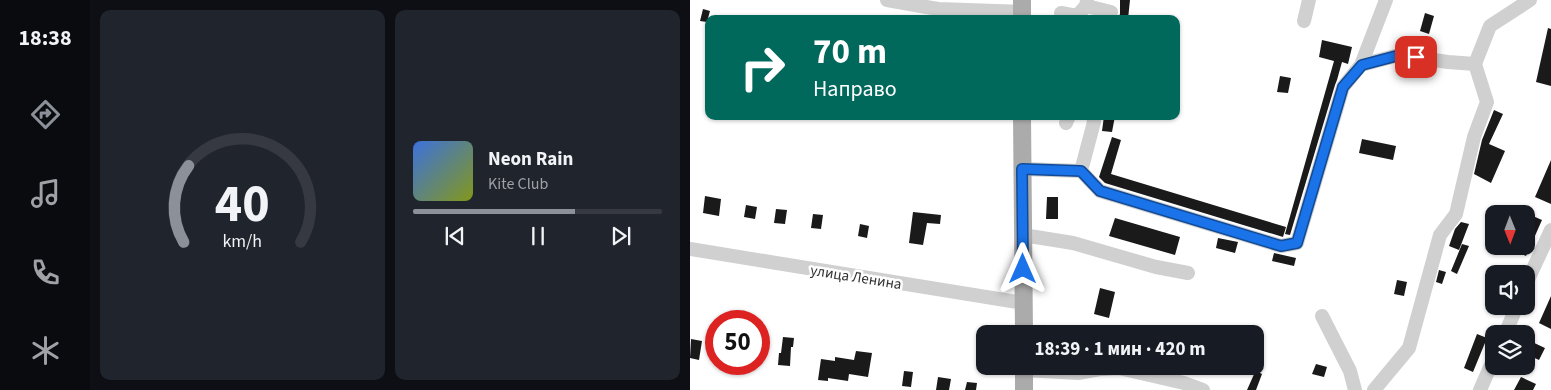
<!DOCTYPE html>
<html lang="ru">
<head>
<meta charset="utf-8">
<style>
  :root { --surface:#171b24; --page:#20242c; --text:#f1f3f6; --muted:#9ea1a6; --line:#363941; --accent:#8c9099 }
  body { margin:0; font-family:"Source Sans 3",sans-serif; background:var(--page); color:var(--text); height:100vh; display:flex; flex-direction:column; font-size:19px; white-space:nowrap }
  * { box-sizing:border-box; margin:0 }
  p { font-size:16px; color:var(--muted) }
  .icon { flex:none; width:28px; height:28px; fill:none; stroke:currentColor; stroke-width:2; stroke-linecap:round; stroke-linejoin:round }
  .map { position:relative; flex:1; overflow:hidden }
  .drawer { display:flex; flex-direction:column; gap:10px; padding:10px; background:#0d0f14; width:600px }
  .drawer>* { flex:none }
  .hud { position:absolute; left:15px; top:15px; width:475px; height:105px; border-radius:10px; box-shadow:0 1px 4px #0004; background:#00695c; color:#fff; overflow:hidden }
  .needle { width:32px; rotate:179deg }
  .buttons { position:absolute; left:795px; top:205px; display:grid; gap:10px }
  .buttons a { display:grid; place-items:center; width:50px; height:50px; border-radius:10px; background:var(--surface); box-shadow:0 1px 4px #0004; font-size:25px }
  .speed { position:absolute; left:15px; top:310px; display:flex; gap:10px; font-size:25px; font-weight:700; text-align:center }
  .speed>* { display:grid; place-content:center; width:65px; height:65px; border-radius:50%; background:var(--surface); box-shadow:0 1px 4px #0004; line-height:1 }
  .speed .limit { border:8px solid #d22; background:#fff; color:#111 }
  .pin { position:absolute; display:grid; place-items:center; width:42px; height:42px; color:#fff; margin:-21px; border-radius:10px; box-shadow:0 2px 8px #0006 }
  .me { position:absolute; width:55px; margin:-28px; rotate:0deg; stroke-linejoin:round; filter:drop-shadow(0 0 4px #0008) }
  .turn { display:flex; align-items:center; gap:18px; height:105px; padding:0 25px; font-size:22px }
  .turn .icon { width:65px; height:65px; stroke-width:2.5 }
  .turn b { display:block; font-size:35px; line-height:42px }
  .drawer .widget { flex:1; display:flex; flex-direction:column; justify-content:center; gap:8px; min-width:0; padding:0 18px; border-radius:10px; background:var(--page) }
  .drawer .dial { align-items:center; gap:0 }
  .dial svg { height:130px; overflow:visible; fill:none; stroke:var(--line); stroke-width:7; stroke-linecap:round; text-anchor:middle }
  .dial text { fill:var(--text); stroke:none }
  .song { display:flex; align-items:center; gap:15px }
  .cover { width:60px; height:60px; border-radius:8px; background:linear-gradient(135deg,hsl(220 70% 55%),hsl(70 70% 35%)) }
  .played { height:5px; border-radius:2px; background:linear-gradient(90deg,var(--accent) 65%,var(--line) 65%) }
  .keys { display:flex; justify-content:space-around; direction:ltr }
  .drawer .tiles { flex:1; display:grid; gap:10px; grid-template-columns:repeat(2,1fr) }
  .trip { position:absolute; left:286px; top:325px; width:288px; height:50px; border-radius:10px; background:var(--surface); box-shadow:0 1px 4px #0004; font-weight:700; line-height:50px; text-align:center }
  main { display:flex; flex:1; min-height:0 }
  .tab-bar { display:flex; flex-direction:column; width:90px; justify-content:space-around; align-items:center; background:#090b0e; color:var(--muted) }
  .tab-bar .icon { width:35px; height:35px }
  .tab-bar .active { color:var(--accent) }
  .tab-bar b { font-size:22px; color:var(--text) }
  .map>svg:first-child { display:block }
  .building { fill:#1a1a1a }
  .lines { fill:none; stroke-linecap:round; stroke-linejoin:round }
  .minor { stroke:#d0d0d0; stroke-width:14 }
  .major { stroke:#ababab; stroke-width:18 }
  .route-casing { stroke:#114b97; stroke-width:12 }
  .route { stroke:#1a73e8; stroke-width:9 }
  .labels { text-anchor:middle; stroke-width:5; stroke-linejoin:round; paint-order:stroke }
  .street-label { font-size:15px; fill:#333; stroke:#fff }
</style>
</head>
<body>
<main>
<nav class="tab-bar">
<b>18:38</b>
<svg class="icon active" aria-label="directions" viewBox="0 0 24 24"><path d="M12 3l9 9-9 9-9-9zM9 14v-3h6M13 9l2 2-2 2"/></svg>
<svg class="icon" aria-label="music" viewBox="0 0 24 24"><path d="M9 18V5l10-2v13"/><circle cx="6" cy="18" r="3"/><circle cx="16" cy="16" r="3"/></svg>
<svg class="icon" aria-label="phone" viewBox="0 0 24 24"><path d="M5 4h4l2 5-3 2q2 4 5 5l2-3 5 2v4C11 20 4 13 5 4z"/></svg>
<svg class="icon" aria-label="climate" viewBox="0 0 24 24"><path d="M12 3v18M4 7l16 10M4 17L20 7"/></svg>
</nav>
<section class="drawer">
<div class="tiles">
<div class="widget dial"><svg viewBox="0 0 100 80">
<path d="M14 69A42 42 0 1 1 86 69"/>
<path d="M14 69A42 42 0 0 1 17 22" stroke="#8c9099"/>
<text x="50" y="56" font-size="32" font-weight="700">40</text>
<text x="50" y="72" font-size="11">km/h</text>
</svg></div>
<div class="widget">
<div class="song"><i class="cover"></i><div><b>Neon Rain</b><p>Kite Club</p></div></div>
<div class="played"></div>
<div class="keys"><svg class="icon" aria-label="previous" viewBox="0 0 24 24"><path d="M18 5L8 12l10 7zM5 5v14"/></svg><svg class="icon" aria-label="pause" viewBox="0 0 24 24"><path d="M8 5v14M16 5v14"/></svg><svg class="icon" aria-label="next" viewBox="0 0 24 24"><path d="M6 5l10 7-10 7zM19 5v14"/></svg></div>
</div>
</div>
</section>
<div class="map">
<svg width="861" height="390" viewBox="0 0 861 390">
  <rect width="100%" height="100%" fill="#fff"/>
  <!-- building -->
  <path class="building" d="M430 0H440L438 19H427L430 14Z
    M13 9 20 11 17 22 10 21Z
    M735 13 744 16 739 34 730 31Z
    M858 28 861 29V86L846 82Z
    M632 40 662 47 658 64 652 62 647 80 645 85 600 235 595 234 644 61 629 57Z
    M590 76 601 78 598 93 587 92Z
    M804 110 813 114 799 144 815 151 801 183 784 174 792 140Z
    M414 116H425L422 132 412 131Z
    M422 137 431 140 421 174 596 227 593 237 415 183 409 177Z
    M672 139 706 146 703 160 669 153Z
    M861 160V204L845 197Z
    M15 196 31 199 29 216 13 213Z
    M357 197H368V219H356Z
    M56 205 67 207 65 219 54 217Z
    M86 209 97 210 95 224 84 223Z
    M223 212 251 215 250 224 237 223 233 245 219 243Z
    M836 213 852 220 836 256 816 247 836 246Z
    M123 214 133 215 131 229 121 228Z
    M425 218 490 237 485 255 419 236Z
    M771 222 779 224 769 250 759 246 765 229Z
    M170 224 179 226 177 238 168 236Z
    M528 238 548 242 545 253 526 248Z
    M772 244 779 246 767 274 761 271Z
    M584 253 606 258 604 266 582 261Z
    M749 270 756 272 752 284 746 282Z
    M707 280 717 282 714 296 704 294Z
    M410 288 425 292 419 318 404 314Z
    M861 296V329L849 323Z
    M787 334 797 338 783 372 774 368Z
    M93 337 104 338 103 347H101L100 366 88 365 89 353H91Z
    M1 339 12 341 9 360 0 358Z
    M840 341 855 348 849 360 836 354V350Z
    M565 347 574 349 568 372 572 374 566 390H557L565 372Z
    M166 351 182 353 178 377 159 374 158 381 138 378V381L128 380 131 359 145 361V357L164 360Z
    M626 364 637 367 634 377 622 374Z
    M214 371 223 372 221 387 212 386Z
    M248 377 261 379 259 390H246Z
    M831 377 846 384 843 390H824Z
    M277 382 287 383 286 390H275Z"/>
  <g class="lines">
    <!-- minor -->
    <path class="minor" d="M197 0 248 9 332 12
      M396 6 421 12
      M371 13 387 16 396 6 397 0
      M614 21 619 0
      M671 65 696 0
      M376 123 379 116
      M332 169 391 171 410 191 591 246 607 243 653 87 671 65 709 55 758 62 785 64
      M391 171 404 122 403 116
      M333 235 383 243 466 267 498 273
      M0 249 333 303
      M836 284 861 230
      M632 316 660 371 665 390
      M815 334 827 306
      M334 370 388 373 410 369 429 368 494 383 513 390
      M684 390 719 348 750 235 766 214 784 137 797 102 785 64 800 26 840 0
      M790 390 804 358"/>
    <!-- major -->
    <path class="major" d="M332 19V0
      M332 116 334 334
      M334 366V390"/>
  </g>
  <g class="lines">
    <!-- route casing -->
    <g class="route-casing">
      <path id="route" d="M333 269 332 169 391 171 410 191 591 246 607 243 653 87 672 65 710 55 726 57"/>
    </g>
    <!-- route -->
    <use href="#route" class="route"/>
  </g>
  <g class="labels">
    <!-- street labels -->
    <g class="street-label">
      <text transform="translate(166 277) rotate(9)" y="5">улица Ленина</text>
    </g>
  </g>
</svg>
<div class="buttons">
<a><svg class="needle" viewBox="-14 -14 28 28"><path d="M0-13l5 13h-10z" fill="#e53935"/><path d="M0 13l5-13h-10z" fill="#9ea1a6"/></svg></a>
<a><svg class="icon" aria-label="sound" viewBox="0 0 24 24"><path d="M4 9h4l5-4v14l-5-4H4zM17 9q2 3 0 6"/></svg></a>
<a><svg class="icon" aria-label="layers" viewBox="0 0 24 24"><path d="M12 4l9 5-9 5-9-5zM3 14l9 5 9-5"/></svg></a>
</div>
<div class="speed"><div class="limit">50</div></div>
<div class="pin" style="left:726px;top:57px;background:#d93025"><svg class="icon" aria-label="arrive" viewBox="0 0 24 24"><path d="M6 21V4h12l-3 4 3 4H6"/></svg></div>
<svg class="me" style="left:333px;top:269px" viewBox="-20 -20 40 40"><path d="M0-17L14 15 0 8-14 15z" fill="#1a73e8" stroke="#fff" stroke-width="4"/></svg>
<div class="trip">18:39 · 1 мин · 420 m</div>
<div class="hud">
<div class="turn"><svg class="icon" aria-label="right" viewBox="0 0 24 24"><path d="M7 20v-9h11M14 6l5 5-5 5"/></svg><div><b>70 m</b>Направо</div></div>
</div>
</div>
</main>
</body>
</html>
